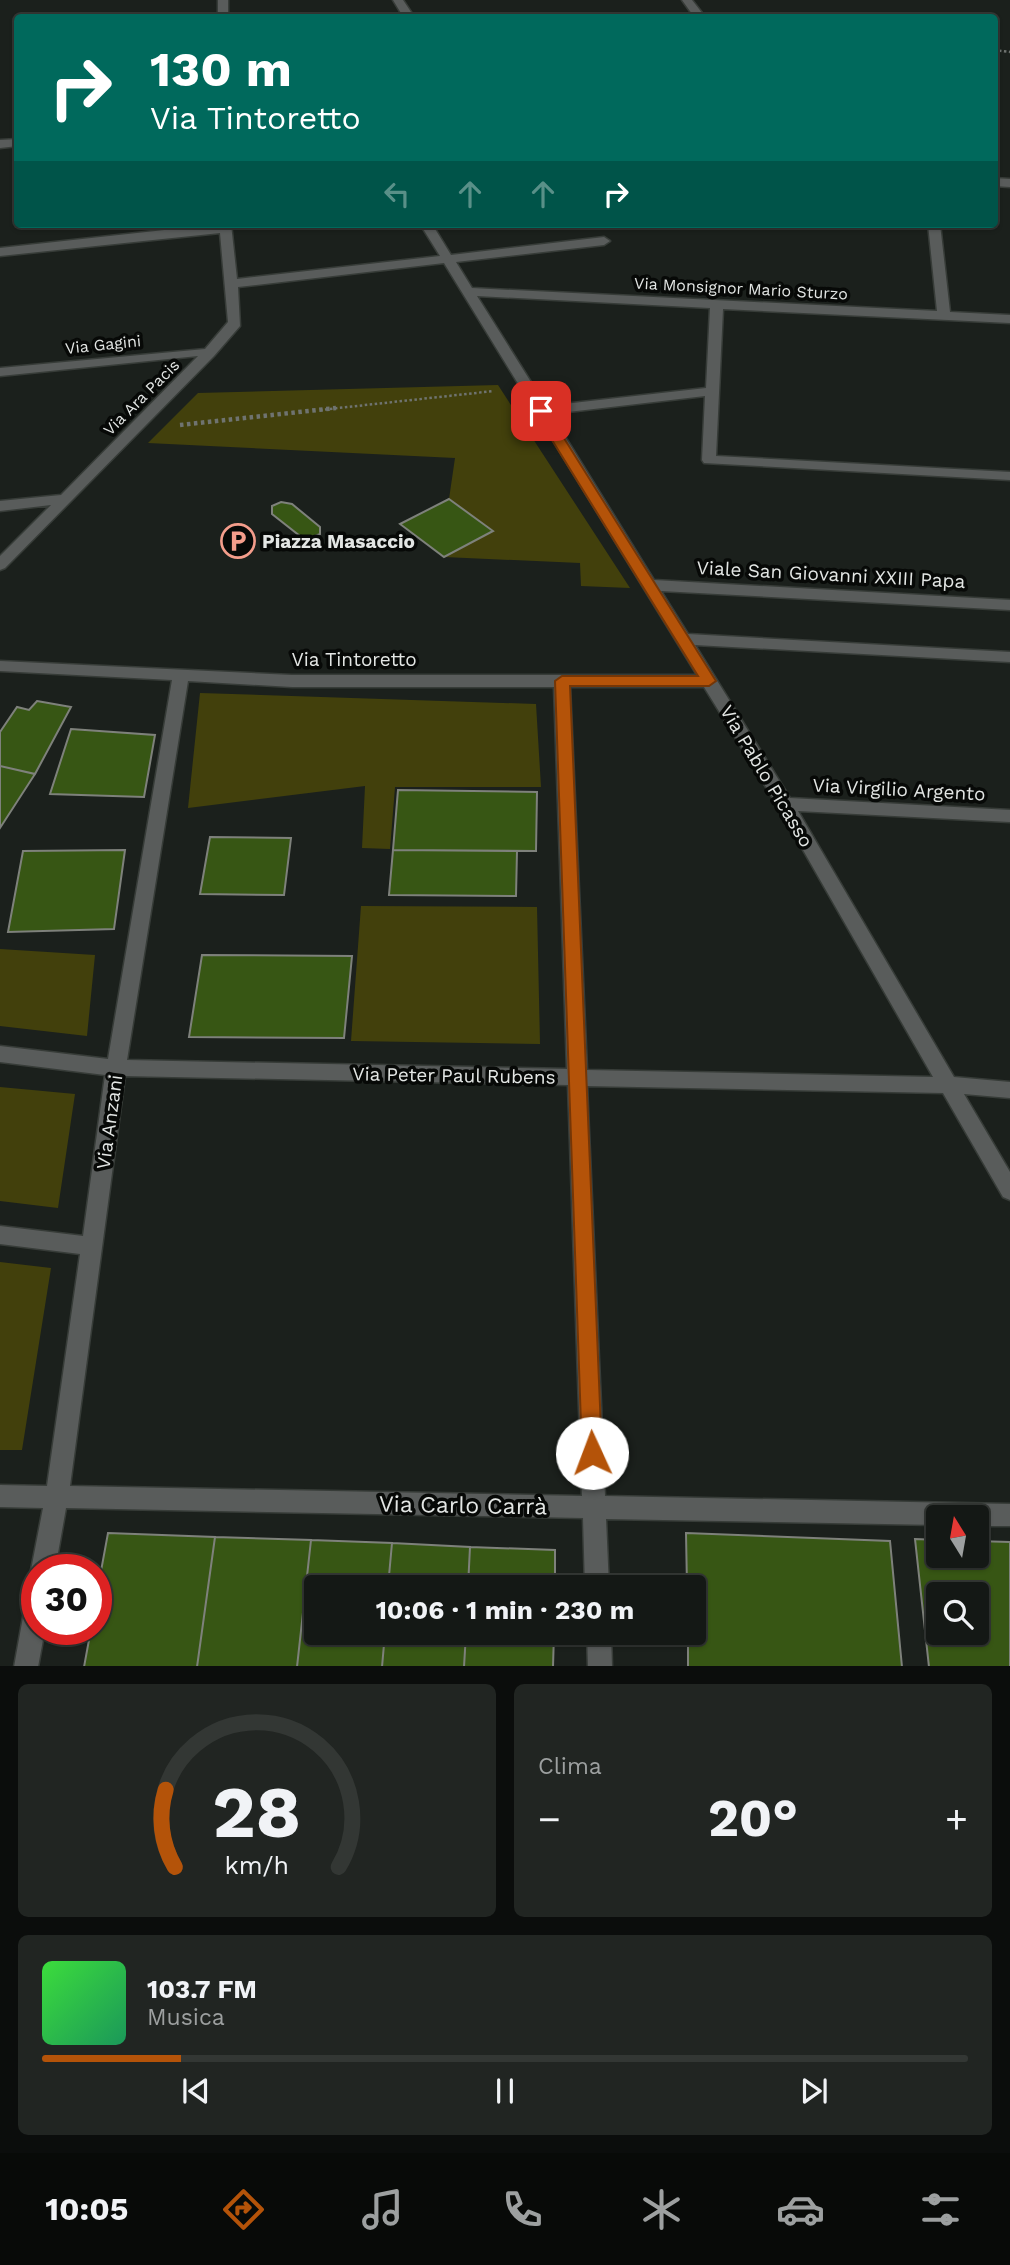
<!DOCTYPE html>
<html lang="it">
<head>
<meta charset="utf-8">
<style>
  :root { --surface:#141815; --page:#212522; --text:#f1f3f6; --muted:#9da0a0; --line:#333734; --accent:#b45309 }
  body { margin:0; font-family:"Work Sans",sans-serif; background:var(--page); color:var(--text); height:100vh; display:flex; flex-direction:column; font-size:26px; white-space:nowrap }
  * { box-sizing:border-box; margin:0 }
  p { font-size:23px; color:var(--muted) }
  .icon { flex:none; width:38px; height:38px; fill:none; stroke:currentColor; stroke-width:2; stroke-linecap:round; stroke-linejoin:round }
  .map { position:relative; height:1666px; overflow:hidden }
  .details { display:flex; flex-direction:column; gap:18px; padding:18px; background:#0b0d0c; flex:1 }
  .details>* { flex:none }
  .guide { position:absolute; left:14px; top:14px; width:984px; height:214px; border-radius:7px; box-shadow:0 2px 5px #0004,0 0 0 2px var(--line); background:#00695c; color:#fff; overflow:hidden }
  .needle { width:46px; rotate:349deg }
  .buttons { position:absolute; left:926px; top:1505px; display:grid; gap:14px }
  .buttons a { display:grid; place-items:center; width:63px; height:63px; border-radius:7px; background:var(--surface); box-shadow:0 2px 5px #0004,0 0 0 2px var(--line); font-size:35px }
  .speed { position:absolute; left:21px; top:1554px; display:flex; gap:14px; font-size:35px; font-weight:700; text-align:center }
  .speed>* { display:grid; place-content:center; width:91px; height:91px; border-radius:50%; background:var(--surface); box-shadow:0 2px 5px #0004,0 0 0 2px var(--line); line-height:1 }
  .speed .limit { border:10px solid #d22; background:#fff; color:#111 }
  .pin { position:absolute; display:grid; place-items:center; width:60px; height:60px; color:#fff; margin:-30px; border-radius:14px; box-shadow:0 4px 10px #0006 }
  .me { position:absolute; width:77px; margin:-38px; rotate:358deg; stroke-linejoin:round; filter:drop-shadow(0 0 5px #0008) }
  .turn { display:flex; align-items:center; gap:24px; height:147px; padding:0 21px; font-size:32px }
  .turn .icon { width:91px; height:91px; stroke-width:2.5 }
  .turn b { display:block; font-size:49px; line-height:60px }
  .lanes { display:flex; align-items:center; height:66px; padding:0 21px; background:#0003; justify-content:center; gap:35px; direction:ltr }
  .lanes .off { opacity:.35 }
  .big { font-size:52px; font-weight:700; line-height:1.1 }
  .details .tile { flex:1; display:flex; flex-direction:column; justify-content:center; gap:10px; min-width:0; padding:0 24px; border-radius:10px; background:var(--page) }
  .details .dial { align-items:center; gap:0 }
  .dial svg { height:182px; overflow:visible; fill:none; stroke:var(--line); stroke-width:7; stroke-linecap:round; text-anchor:middle }
  .dial text { fill:var(--text); stroke:none }
  .song { display:flex; align-items:center; gap:21px }
  .cover { width:84px; height:84px; border-radius:10px; background:linear-gradient(135deg,hsl(120 70% 55%),hsl(150 70% 35%)) }
  .played { height:7px; border-radius:4px; background:linear-gradient(90deg,var(--accent) 15%,var(--line) 15%) }
  .keys { display:flex; justify-content:space-around; direction:ltr }
  .heat { display:flex; justify-content:space-between; align-items:center; font-size:38px; direction:ltr }
  .details .tiles { flex:1; display:grid; gap:18px; grid-template-columns:1fr 1fr }
  .tile:last-child { grid-column:span 2 }
  .trip { position:absolute; left:304px; top:1575px; width:402px; height:70px; border-radius:7px; background:var(--surface); box-shadow:0 2px 5px #0004,0 0 0 2px var(--line); font-weight:700; line-height:70px; text-align:center }
  .dock { display:flex; height:112px; justify-content:space-around; align-items:center; background:#080a08; color:var(--muted) }
  .dock .icon { width:49px; height:49px }
  .dock .on { color:var(--accent) }
  .dock b { font-size:32px; color:var(--text) }
  .map>svg:first-child { display:block }
  .green { fill:#42400c }
  .building { fill:#375614; stroke:#7e817b; stroke-width:2; fill-rule:evenodd }
  .lines { fill:none; stroke-linecap:round; stroke-linejoin:round }
  .minor-casing { stroke:#373c38; stroke-width:3 }
  .path-far1 { stroke:#6f7370; stroke-width:2.5; stroke-dasharray:2.5 2.5; stroke-linecap:butt }
  .path { stroke:#6f7370; stroke-width:4.5; stroke-dasharray:3.5 3.5; stroke-linecap:butt }
  .minor { fill:#595c5b; fill-rule:evenodd }
  .route { fill:#b45309; stroke:#753606; stroke-width:2 }
  .labels { text-anchor:middle; stroke-width:7; stroke-linejoin:round; paint-order:stroke }
  .far-street-label { font-size:16px; fill:#e3e6e4; stroke:#070907 }
  .poi-label { font-size:19px; font-weight:bold; fill:#e3e6e4; stroke:#070907; text-anchor:start }
  .street-label { font-size:19px; fill:#e3e6e4; stroke:#070907 }
  .near-street-label { font-size:23px; fill:#e3e6e4; stroke:#070907 }
</style>
</head>
<body>
<div class="map">
<svg width="1010" height="1667" viewBox="0 0 1010 1667">
  <rect width="100%" height="100%" fill="#1b201c"/>
  <!-- green -->
  <path class="green" d="M498 385 630 588 581 586 580 563 444 557 492 531 449 499 455 458 148 443 198 393Z
    M200 693 536 704 541 787H395L390 849 362 848 365 786 188 808Z
    M361 906 537 907 540 1044 351 1041Z
    M0 949 95 955 87 1036 0 1026Z
    M0 1087 75 1094 58 1208 0 1201Z
    M0 1262 51 1268 22 1450H0Z"/>
  <!-- building -->
  <path class="building" d="M449 499 493 531 444 557 400 524Z
    M281 502 292 504 320 527V534L310 538 300 536 272 514V506Z
    M37 701 71 707 35 774 0 766V732L17 707 29 710Z
    M71 729 155 735 144 797 50 794Z
    M0 766 35 774 0 828Z
    M398 790 537 792 536 851 393 850Z
    M210 837 291 838 284 895 200 894Z
    M125 850 114 929 8 932 23 851Z
    M393 850 517 851 516 896 389 895Z
    M202 955 352 956 344 1038 189 1037Z
    M108 1533 215 1537 197 1667H84L91 1629H96V1598Z
    M686 1533 890 1541 902 1667H688V1633H695V1587H687Z
    M215 1537 311 1540 297 1667H197Z
    M915 1539 938 1540V1556H976V1541L1010 1542V1667H929ZM938 1594H976V1633H938Z
    M311 1540 392 1543 388 1587H317V1633H385L382 1667H297Z
    M392 1543 470 1547 468 1587H388Z
    M470 1547 555 1550V1587H468Z
    M385 1633H466L464 1667H382Z
    M466 1633H554L553 1667H464Z"/>
  <g class="lines">
    <!-- minor casing -->
    <g class="minor-casing">
      <path id="minor" d="M218 0H228V18H218Z
        M393 0H403L415 18H404Z
        M682 0H692L706 18H695Z
        M18 139V146L0 148V140Z
        M994 178 1010 179V187L994 186Z
        M219 224H231L237 279 440 256 420 224H432L451 255 604 237 610 241 604 245 456 262 472 288 937 311 928 224H940L950 312 1010 315V323L723 309 716 456 1010 472V480L704 463 702 460 705 396 551 414 654 580 1010 600V610L661 591 688 634 1010 652V662L695 645 790 798 1010 810V822L798 811 954 1077 1010 1082V1098L964 1094 1010 1172V1200L1003 1197 943 1093 587 1086 605 1496 1010 1504V1526H976V1517H938V1525L606 1519 609 1587H585L583 1518 66 1508 55 1570H37V1579L35 1578 31 1570 43 1508 0 1507V1485L47 1486 80 1254 0 1244V1226L83 1236 105 1075 0 1062V1046L108 1059 172 680 0 671V661L292 675H697L444 263 238 287 240 326 214 356 5 568 0 570V556L51 505 0 511V501L61 495 198 356 0 376V368L205 349 228 322 220 233 0 256V248ZM477 296 710 308 706 388 546 406ZM188 681 292 687H554L567 1069 127 1060ZM570 687H704L779 808 933 1077 587 1070ZM125 1076 568 1085 582 1496 70 1486Z
        M37 1594V1629H45L38 1667H14L25 1606 29 1598Z
        M587 1633H611L612 1667H588Z"/>
    </g>
    <!-- path-far1 -->
    <path class="path-far1" d="M994 50 1010 52
      M320 410 494 391"/>
    <!-- path -->
    <path class="path" d="M180 425 336 408"/>
    <!-- minor -->
    <use href="#minor" class="minor"/>
  </g>
  <!-- route -->
  <path class="route" d="M541 408 547 411 716 681 709 686H570L602 1453 599 1460 592 1463 585 1460 582 1453 555 681 562 676H698L534 411Z"/>
  <!-- icons -->
  <defs>
    <g id="parking-ring" transform="scale(1.75)"><circle r="9.5" fill="#070907" stroke="#f49d8b" stroke-width="1.5"/><path d="M-3.5-5.5H1a3.5 3.5 0 0 1 0 7H-1V5.5H-3.5ZM-1-3.4V-.6H.8a1.4 1.4 0 0 0 0-2.8Z" fill="#f49d8b"/></g>
  </defs>
  <g fill-rule="evenodd">
    <use href="#parking-ring" x="238" y="541"/>
  </g>
  <g class="labels">
    <!-- far-street labels -->
    <g class="far-street-label">
      <text transform="translate(741 288) rotate(3)" y="6">Via Monsignor Mario Sturzo</text>
      <text transform="translate(103 344) rotate(-6)" y="6">Via Gagini</text>
      <text transform="translate(141 397) rotate(-45)" y="6">Via Ara Pacis</text>
    </g>
    <!-- poi labels -->
    <g class="poi-label">
      <text x="262" y="548">Piazza Masaccio</text>
    </g>
    <!-- street labels -->
    <g class="street-label">
      <text transform="translate(831 574) rotate(3)" y="7">Viale San Giovanni XXIII Papa</text>
      <text x="354" y="666">Via Tintoretto</text>
      <text transform="translate(767 776) rotate(59)" y="7">Via Pablo Picasso</text>
      <text transform="translate(899 789) rotate(3)" y="7">Via Virgilio Argento</text>
      <text transform="translate(454 1075) rotate(1)" y="7">Via Peter Paul Rubens</text>
      <text transform="translate(109 1122) rotate(-82)" y="7">Via Anzani</text>
    </g>
    <!-- near-street labels -->
    <g class="near-street-label">
      <text transform="translate(463 1505) rotate(1)" y="8">Via Carlo Carrà</text>
    </g>
  </g>
</svg>
<div class="buttons">
<a><svg class="needle" viewBox="-14 -14 28 28"><path d="M0-13l5 13h-10z" fill="#e53935"/><path d="M0 13l5-13h-10z" fill="#9da0a0"/></svg></a>
<a><svg class="icon" aria-label="search" viewBox="0 0 24 24"><circle cx="10" cy="10" r="6"/><path d="M15 15l6 6"/></svg></a>
</div>
<div class="speed"><div class="limit">30</div></div>
<div class="pin" style="left:541px;top:411px;background:#d93025"><svg class="icon" aria-label="arrive" viewBox="0 0 24 24"><path d="M6 21V4h12l-3 4 3 4H6"/></svg></div>
<svg class="me" style="left:592px;top:1453px" viewBox="-20 -20 40 40"><circle r="19" fill="#fff"/><path d="M0-13L10 11 0 6-10 11z" fill="#b45309"/></svg>
<div class="trip">10:06 · 1 min · 230 m</div>
<div class="guide">
<div class="turn"><svg class="icon" aria-label="right" viewBox="0 0 24 24"><path d="M7 20v-9h11M14 6l5 5-5 5"/></svg><div><b>130 m</b>Via Tintoretto</div></div>
<div class="lanes"><svg class="icon off" aria-label="left" viewBox="0 0 24 24"><path d="M17 20v-9H6M10 6l-5 5 5 5"/></svg><svg class="icon off" aria-label="ahead" viewBox="0 0 24 24"><path d="M12 20V5M6 11l6-6 6 6"/></svg><svg class="icon off" aria-label="ahead" viewBox="0 0 24 24"><path d="M12 20V5M6 11l6-6 6 6"/></svg><svg class="icon" aria-label="right" viewBox="0 0 24 24"><path d="M7 20v-9h11M14 6l5 5-5 5"/></svg></div>
</div>
</div>
<section class="details">
<div class="tiles">
<div class="tile dial"><svg viewBox="0 0 100 80">
<path d="M14 69A42 42 0 1 1 86 69"/>
<path d="M14 69A42 42 0 0 1 10 35" stroke="#b45309"/>
<text x="50" y="56" font-size="32" font-weight="700">28</text>
<text x="50" y="72" font-size="11">km/h</text>
</svg></div>
<div class="tile"><p>Clima</p>
<div class="heat"><a>−</a><b class="big">20°</b><a>+</a></div>
</div>
<div class="tile">
<div class="song"><i class="cover"></i><div><b>103.7 FM</b><p>Musica</p></div></div>
<div class="played"></div>
<div class="keys"><svg class="icon" aria-label="previous" viewBox="0 0 24 24"><path d="M18 5L8 12l10 7zM5 5v14"/></svg><svg class="icon" aria-label="pause" viewBox="0 0 24 24"><path d="M8 5v14M16 5v14"/></svg><svg class="icon" aria-label="next" viewBox="0 0 24 24"><path d="M6 5l10 7-10 7zM19 5v14"/></svg></div>
</div>
</div>
</section>
<nav class="dock">
<b>10:05</b>
<svg class="icon on" aria-label="directions" viewBox="0 0 24 24"><path d="M12 3l9 9-9 9-9-9zM9 14v-3h6M13 9l2 2-2 2"/></svg>
<svg class="icon" aria-label="music" viewBox="0 0 24 24"><path d="M9 18V5l10-2v13"/><circle cx="6" cy="18" r="3"/><circle cx="16" cy="16" r="3"/></svg>
<svg class="icon" aria-label="phone" viewBox="0 0 24 24"><path d="M5 4h4l2 5-3 2q2 4 5 5l2-3 5 2v4C11 20 4 13 5 4z"/></svg>
<svg class="icon" aria-label="climate" viewBox="0 0 24 24"><path d="M12 3v18M4 7l16 10M4 17L20 7"/></svg>
<svg class="icon" aria-label="car" viewBox="0 0 24 24"><path d="M5 17H2v-5l4-1 3-4h7l3 4 3 1v5h-3M9 17h6M6 11h13"/><circle cx="7" cy="17" r="2"/><circle cx="17" cy="17" r="2"/></svg>
<svg class="icon" aria-label="filters" viewBox="0 0 24 24"><path d="M4 7h16M4 17h16"/><circle cx="9" cy="7" r="2"/><circle cx="15" cy="17" r="2"/></svg>
</nav>
</body>
</html>
